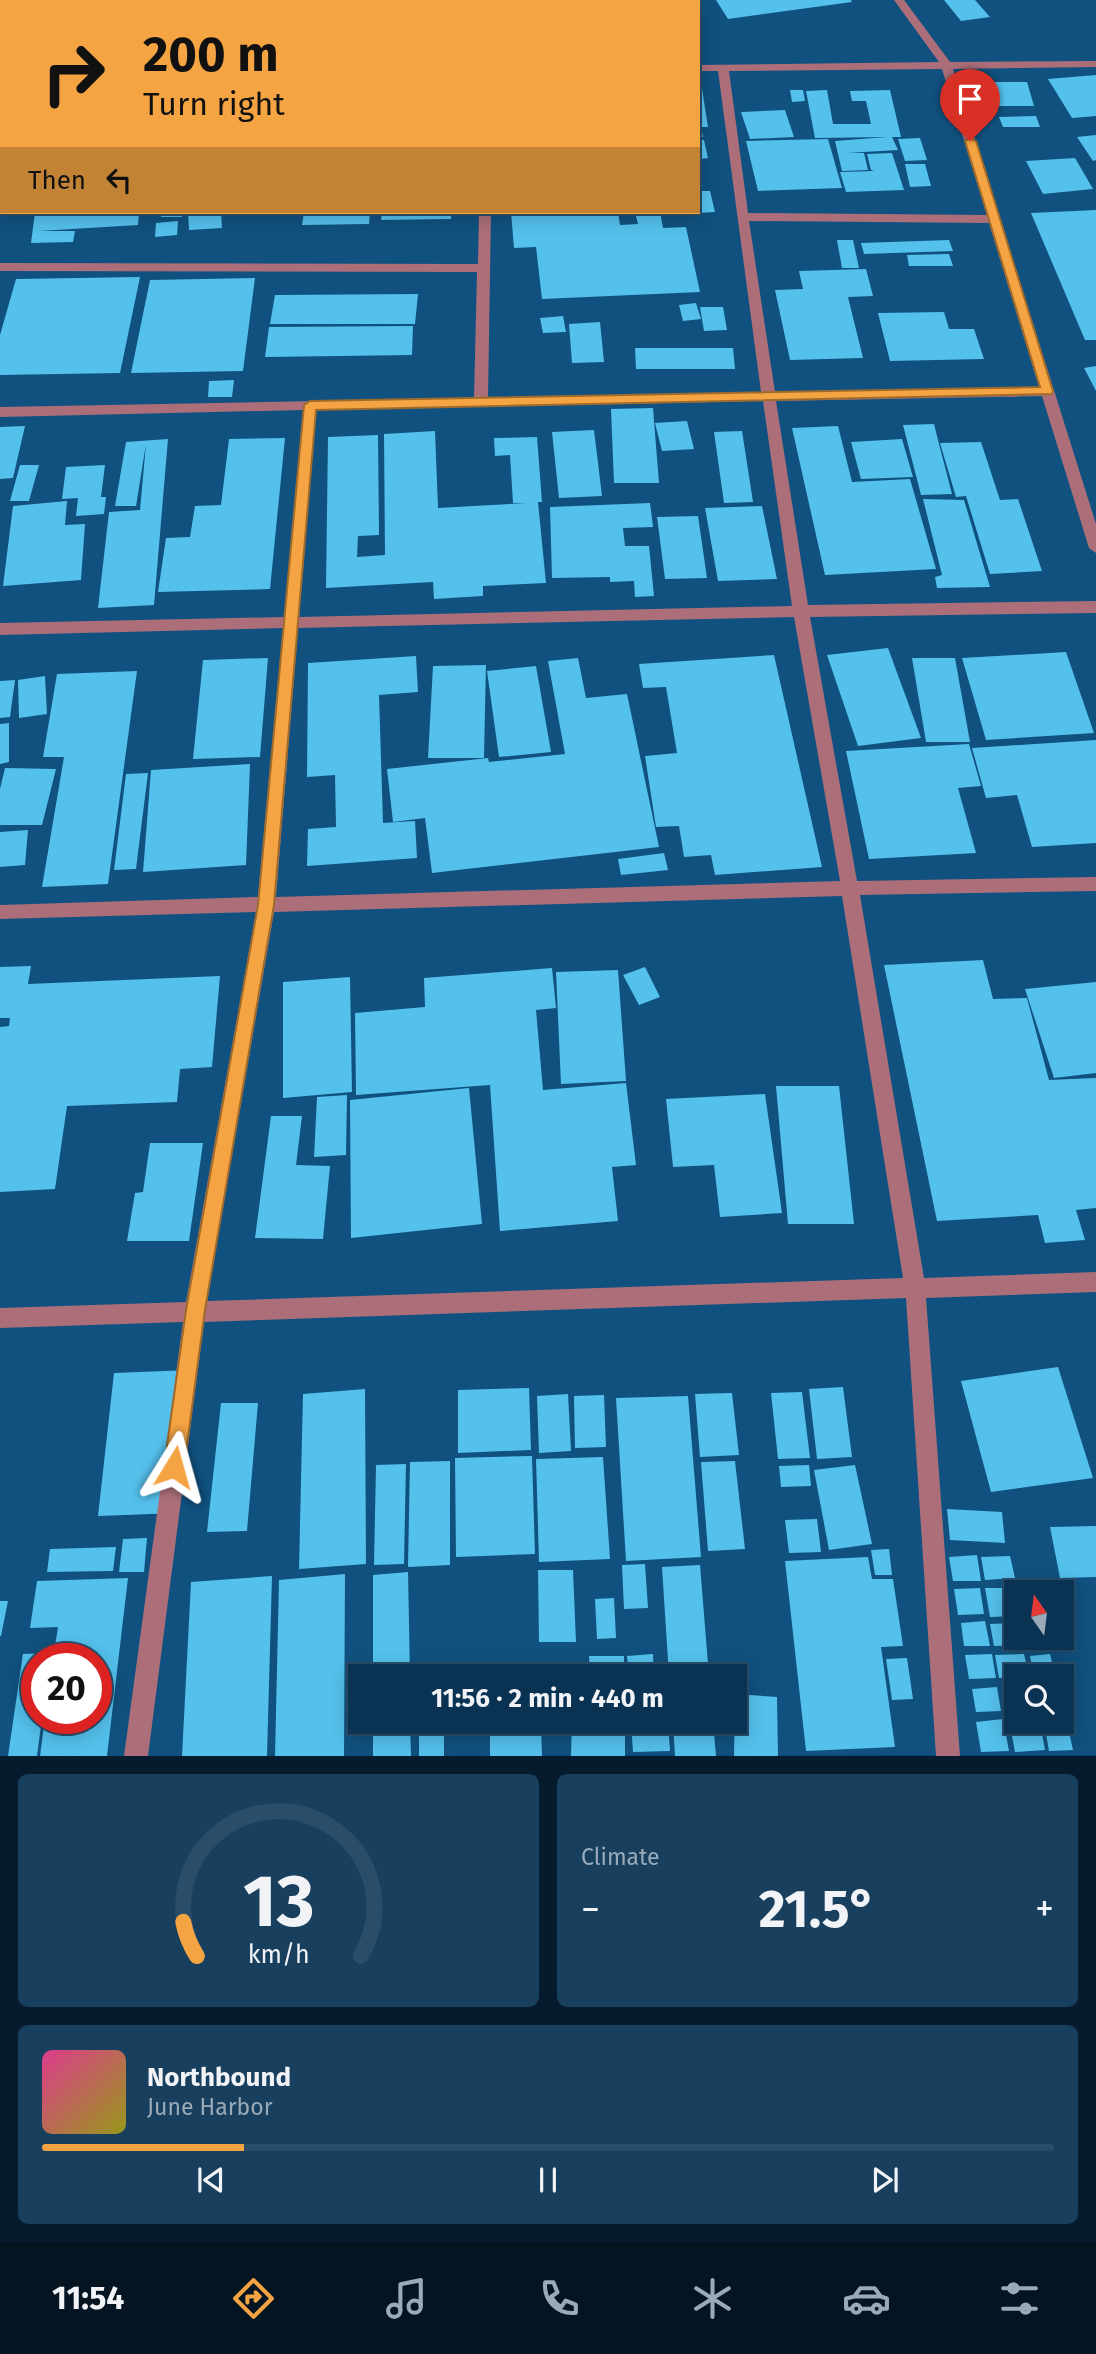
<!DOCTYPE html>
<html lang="en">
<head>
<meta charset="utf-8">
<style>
  :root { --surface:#0a3353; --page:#183f5d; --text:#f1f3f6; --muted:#99aab8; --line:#2a4e6a; --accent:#f4a443 }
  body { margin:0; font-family:"Fira Sans",sans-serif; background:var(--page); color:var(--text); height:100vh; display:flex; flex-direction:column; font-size:26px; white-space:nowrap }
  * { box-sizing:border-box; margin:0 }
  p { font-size:23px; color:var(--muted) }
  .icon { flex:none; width:38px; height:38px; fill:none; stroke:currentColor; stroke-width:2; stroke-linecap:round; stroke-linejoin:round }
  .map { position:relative; height:1756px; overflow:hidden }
  .sheet { display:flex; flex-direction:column; gap:18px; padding:18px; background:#061c2e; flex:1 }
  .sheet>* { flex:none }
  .hud { position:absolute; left:0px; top:0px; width:700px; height:214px; box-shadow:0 4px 18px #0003,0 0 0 2px var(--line); background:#f4a443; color:#111; overflow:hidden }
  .needle { width:46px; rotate:346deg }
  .controls { position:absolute; left:1004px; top:1580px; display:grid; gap:14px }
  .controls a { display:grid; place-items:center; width:70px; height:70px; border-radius:0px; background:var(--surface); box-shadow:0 4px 18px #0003,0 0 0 2px var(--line); font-size:35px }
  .speed { position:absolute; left:21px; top:1643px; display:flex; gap:14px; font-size:35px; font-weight:700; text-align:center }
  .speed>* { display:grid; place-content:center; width:91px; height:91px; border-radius:50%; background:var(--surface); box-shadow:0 4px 18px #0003,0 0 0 2px var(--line); line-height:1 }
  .speed .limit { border:10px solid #d22; background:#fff; color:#111 }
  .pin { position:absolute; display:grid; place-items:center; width:60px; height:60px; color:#fff; margin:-72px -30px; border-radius:50% 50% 50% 0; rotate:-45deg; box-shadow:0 0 7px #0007 }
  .pin .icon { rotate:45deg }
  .me { position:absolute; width:77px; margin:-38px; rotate:8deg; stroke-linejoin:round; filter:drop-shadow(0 0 5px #0008) }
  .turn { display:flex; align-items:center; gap:24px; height:147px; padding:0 28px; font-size:32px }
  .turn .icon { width:91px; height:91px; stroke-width:2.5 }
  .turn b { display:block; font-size:49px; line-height:60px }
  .then { display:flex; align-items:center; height:66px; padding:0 28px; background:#0003; gap:14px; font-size:26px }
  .big { font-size:52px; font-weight:700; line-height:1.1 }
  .sheet .widget { flex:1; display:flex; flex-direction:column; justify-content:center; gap:10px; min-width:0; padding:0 24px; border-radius:10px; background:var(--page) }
  .sheet .dial { align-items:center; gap:0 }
  .dial svg { height:182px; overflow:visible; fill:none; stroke:var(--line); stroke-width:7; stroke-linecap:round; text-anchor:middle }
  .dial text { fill:var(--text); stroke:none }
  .song { display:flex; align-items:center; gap:21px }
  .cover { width:84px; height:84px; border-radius:10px; background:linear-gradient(135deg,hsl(330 70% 55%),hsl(60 70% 35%)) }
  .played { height:7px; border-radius:4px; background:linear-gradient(90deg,var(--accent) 20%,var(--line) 20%) }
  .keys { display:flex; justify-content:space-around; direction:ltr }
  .heat { display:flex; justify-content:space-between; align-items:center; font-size:38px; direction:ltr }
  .sheet .tiles { flex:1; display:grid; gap:18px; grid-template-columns:1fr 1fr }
  .widget:last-child { grid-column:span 2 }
  .trip { position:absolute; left:348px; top:1664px; width:399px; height:70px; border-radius:0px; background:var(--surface); box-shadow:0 4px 18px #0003,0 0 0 2px var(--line); font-weight:700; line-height:70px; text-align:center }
  .menu { display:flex; height:112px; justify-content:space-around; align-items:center; background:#041421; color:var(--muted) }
  .menu .icon { width:49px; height:49px }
  .menu .on { color:var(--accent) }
  .menu b { font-size:32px; color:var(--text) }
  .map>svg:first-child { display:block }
  .built { fill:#10517f; fill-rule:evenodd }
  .building { fill:#54c0ec }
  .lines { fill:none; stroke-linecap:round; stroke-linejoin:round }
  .minor { fill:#ac6f7a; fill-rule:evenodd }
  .route { fill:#f4a443; stroke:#9f6b2c; stroke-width:2 }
</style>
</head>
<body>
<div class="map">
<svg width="1096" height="1756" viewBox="0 0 1096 1756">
  <rect width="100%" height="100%" fill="#0d446f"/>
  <!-- built -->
  <path class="built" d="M0 0H1096V1755L0 1756ZM2 2H698V212H2ZM1017 1592H1062V1638H1017ZM37 1659H96V1718H37ZM360 1676H735V1722H360ZM1017 1676H1062V1722H1017Z"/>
  <!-- building -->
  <path class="building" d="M716 0H851L852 2 728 19Z
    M944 0H975L990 17 961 21Z
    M1096 75V116L1072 118 1048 79Z
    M989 82H1027L1034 106H995Z
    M698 89H702L708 127H701L703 137H698Z
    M790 90H803L805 101 792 102Z
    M827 90 833 124H871L866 101H852L850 91 890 90 901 137H892L898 150 847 153H864L868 170 842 171 835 141 887 137 815 138 806 91Z
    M785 110 794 137 750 139 741 112Z
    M1036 116 1040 127H1003L999 117Z
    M1096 135V160L1093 161 1077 137Z
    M920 138 927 160 905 161 898 139Z
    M828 139 842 188 758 191 746 141Z
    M698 140H704L708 158 698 159Z
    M892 153 904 190 846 192 840 172 874 171 871 170 867 154Z
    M1075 158 1093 189 1043 194 1026 161Z
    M905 164H925L931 186 910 187Z
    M698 191H710L715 212 698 213Z
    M1096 210V340H1085L1031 213Z
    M35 212H139L138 225 39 231H75L73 242 31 243Z
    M162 212H183L182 217H161Z
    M188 212H221L222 228 189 230Z
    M304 212H370L369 224 302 225Z
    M382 212H451V219L381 220Z
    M511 212H618L620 225 638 224 635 212H660L663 228 686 227 700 292 542 299 536 247 514 248Z
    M178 221 177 235 155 237 156 223Z
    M837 240H853L859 268H842Z
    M949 240 953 251 864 254 861 243Z
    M949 254 953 266H909L907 255Z
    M866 269 873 296 848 297 863 358 790 360 775 290 803 289 799 271Z
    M140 277 120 373 0 375V335L16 279Z
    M255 278 243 371 131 373 150 280Z
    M418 294 415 324H270L275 295Z
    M696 303 701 319 683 321 679 305Z
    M700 307H723L727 330 704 331Z
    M944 312 949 329H974L984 359 890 361 878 313Z
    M563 316 566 332 543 333 540 318Z
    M600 322 604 362 572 363 569 324Z
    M413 326 412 355 265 357 269 327Z
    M635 348H733L735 369H636Z
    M1096 366V391L1084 368Z
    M234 380 232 397H208L209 381Z
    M653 408 659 483H614L611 409Z
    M687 421 694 449 662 451 655 423Z
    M934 424 939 444 952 494 921 495 903 425Z
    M25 426 13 478 0 479V427Z
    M838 426 852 482 910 479 936 569 825 575 792 428Z
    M594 430 602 496 559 498 552 432Z
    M435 431 438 508 527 503H513L510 455 495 456 494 438 537 437 542 502H538L546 583 483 586V596L434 599 433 582 326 588 328 437 378 435 379 535 358 536 357 557 385 555 384 434Z
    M742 431 753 502 724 503 714 432Z
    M285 438 270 589 158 592 166 538 190 537 195 506 221 505 229 439Z
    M168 439 154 605 98 608 109 512 140 510 146 444 136 506H115L126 442Z
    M902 439 913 477 861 479 851 442Z
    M981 442 1000 500 1018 499 1042 571 990 574 966 496 956 497 940 443Z
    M20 465H39L29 501H10Z
    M105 465 101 497H106L104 514 76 516 78 498 62 499 66 467Z
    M923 499 964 500 990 587 937 588 935 577 942 575Z
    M67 501 65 525 85 524 81 580 3 586 13 506Z
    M650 503 653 527 623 528 625 546H649L654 596 635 597 634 581 610 582V577L552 578 550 507Z
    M762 506 777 579 718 581 705 508Z
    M698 516 707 578 665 579 657 517Z
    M888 648 921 738 858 746 827 655Z
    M1066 652 1094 733 986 740 962 658Z
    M774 655 822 867 715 875 711 855 684 857 679 826 656 827 645 756 677 753 666 687 643 688 639 664Z
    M416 656 418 692 379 695 383 823 415 821 417 858 307 866 308 829 336 827 335 775 307 777 308 663Z
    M268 658 260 757 193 759 203 660Z
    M578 658 586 698 627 694 659 847 432 873 425 818 393 822 387 769 488 758 489 762 565 754 548 661Z
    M912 658H955L970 742H926Z
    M486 665 484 758H428L433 666Z
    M536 666 551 752 499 757 487 671Z
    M137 671 108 884 42 887 64 757H43L57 674Z
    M45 676 47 714 19 718 18 680Z
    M15 680 10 717 0 718V681Z
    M9 723V762L0 764V724Z
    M1096 740V843L1032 847 1017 795 986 798 972 748Z
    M969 744 981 786 958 788 976 853 869 859 846 751Z
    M250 764 246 865 143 872 151 770Z
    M5 768 56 769 42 825H0V789Z
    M148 773 136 869 114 870 126 774Z
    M28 830 25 865 0 867V832Z
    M664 853 668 870 621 875 618 859Z
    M983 960 993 999 1027 998 1049 1080 1096 1078V1208L1076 1210 1085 1240 1045 1243 1038 1215 937 1221 884 965Z
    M31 966 28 984 220 976 212 1067 180 1069 177 1102 67 1106 55 1189 0 1192V1027L9 1026 10 1018H0V967Z
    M645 967 660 997 639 1005 623 975Z
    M552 968 556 1008 536 1010 543 1090 626 1083 636 1165 612 1167 618 1221 500 1231 490 1085 356 1095 355 1013 425 1007 424 978Z
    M618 970 626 1081 561 1084 556 972Z
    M350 977 352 1092 283 1098V982Z
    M1096 982V1073L1054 1078 1025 989Z
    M776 1086H839L854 1224H788Z
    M469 1088 482 1224 351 1238 350 1100Z
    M765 1094 782 1213 720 1217 714 1165 673 1167 666 1099Z
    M347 1095 346 1155 314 1157 317 1097Z
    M271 1116H302L296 1165 330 1166 323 1239 255 1238Z
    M150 1143H203L189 1241H127L135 1193 143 1192Z
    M1058 1367 1093 1478 991 1492 961 1381Z
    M190 1370 178 1513 98 1516 114 1373Z
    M843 1387 852 1457 817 1459 809 1389Z
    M529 1388 531 1450 458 1453V1390Z
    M365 1389 366 1564 299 1569 303 1394Z
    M802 1392 810 1458 778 1459 771 1393Z
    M732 1393 739 1455 700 1457 695 1394Z
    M568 1394 571 1451 539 1453 537 1396Z
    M604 1395 606 1447 575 1448 574 1396Z
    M688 1396 701 1557 626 1561 616 1398Z
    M221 1403H258L247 1531 207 1532Z
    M532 1456 535 1554 456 1557 455 1458Z
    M603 1457 610 1559 539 1562 536 1459Z
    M450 1461V1565L408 1567 410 1462Z
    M735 1461 745 1549 708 1551 701 1462Z
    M406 1464 404 1564 374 1565 376 1465Z
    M809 1465 811 1486 781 1487 779 1466Z
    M855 1465 872 1544 829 1550 814 1470Z
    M947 1509 1002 1512 1005 1543 950 1540Z
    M817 1519 821 1552 789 1553 785 1520Z
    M1096 1526V1577L1060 1578 1050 1527Z
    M147 1538 144 1572H119L123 1539Z
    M116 1547 113 1571 47 1572 50 1549Z
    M889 1549 892 1575H875L871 1550Z
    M977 1555 981 1581H953L949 1557Z
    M1010 1556 1015 1578 985 1580 981 1557Z
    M868 1557 872 1579H893L903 1646 881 1647 895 1747 806 1751 785 1561Z
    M645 1564 648 1608 624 1609 622 1565Z
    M700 1565 709 1676H669L662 1567Z
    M538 1570H573L576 1642H539Z
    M408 1572 410 1676H373V1575Z
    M345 1574 344 1756H275L279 1580Z
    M272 1576 267 1756H182L191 1582Z
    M128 1578 107 1756H40L45 1718H96V1659H53L58 1627 30 1628 37 1581Z
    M980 1588 984 1614 958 1615 954 1589Z
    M985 1588H1011L1016 1616 990 1617Z
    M614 1598 616 1638 597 1639 595 1599Z
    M0 1601H8L1 1636H0Z
    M985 1621 990 1646H964L961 1623Z
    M1017 1623V1638H1023L1024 1645 994 1646 990 1624Z
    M1028 1638H1047L1049 1647 1029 1648Z
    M51 1653 50 1659H37V1718H42L37 1756H8L23 1654Z
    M653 1654 654 1676H629L627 1656Z
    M992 1654 996 1678 969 1679 965 1655Z
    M1024 1654 1029 1676 999 1678 995 1655Z
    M1050 1654 1055 1676H1034L1030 1656Z
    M589 1656H624V1676H590Z
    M907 1658 913 1699 892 1700 886 1659Z
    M534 1664 535 1676H450V1668Z
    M1003 1685H1017V1708H1008Z
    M997 1687 1001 1711 976 1712 972 1689Z
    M735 1694 777 1697 778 1756H734Z
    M1062 1718H1066L1073 1750 1049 1751 1044 1722H1062Z
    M1003 1719 1009 1751 981 1752 976 1722Z
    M1009 1720 1040 1722 1045 1750 1015 1752Z
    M373 1722H410L411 1756H373Z
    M419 1722H444V1756H419Z
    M572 1722H625V1756H571Z
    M631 1722H668L670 1751 633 1752Z
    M673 1722H713L716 1756H675Z
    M541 1727 542 1756H490V1729Z"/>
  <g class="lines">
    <!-- minor -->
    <path class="minor" d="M17 0H27V2H17Z
      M111 0H132L110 2Z
      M518 0H528L529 2H518Z
      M894 0H904L950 62 1096 61V67L953 69 1096 524V553L1089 548 1042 396 776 401 808 605 1096 601V613L810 617 857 881 1096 877V891L860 895 924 1278 1096 1272V1292L926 1298 960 1756H936L906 1298 204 1322 148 1756H124L183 1322 0 1328V1308L186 1302 256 912 0 919V905L258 897 283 628 0 635V623L284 617 303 410 0 417V407L474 398 477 272 0 271V263L478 264 479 212H491L488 398 761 392 718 71H698V65L939 62ZM942 69 987 215 748 213 729 71ZM749 221 989 223 1039 387 775 392ZM763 401 792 606 299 617 316 410ZM794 617 840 881 276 897 298 628ZM842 896 903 1278 207 1301 274 912Z
      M0 82H2V88H0Z
      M0 159H2V167H0Z
      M2 175V188L0 189V176Z"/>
  </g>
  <!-- route -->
  <path class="route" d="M970 138 976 141 1053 391 1052 394 316 410 274 905 205 1310 184 1467 181 1474 174 1477 167 1474 164 1467 186 1310 258 905 304 405 310 401 1040 387 965 141Z"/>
</svg>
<div class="controls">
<a><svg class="needle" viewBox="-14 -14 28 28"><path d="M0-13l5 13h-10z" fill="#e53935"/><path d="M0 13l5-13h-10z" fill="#99aab8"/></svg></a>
<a><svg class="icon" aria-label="search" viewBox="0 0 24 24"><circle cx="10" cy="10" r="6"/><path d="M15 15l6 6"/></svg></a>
</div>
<div class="speed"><div class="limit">20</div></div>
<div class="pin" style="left:970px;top:141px;background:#d93025"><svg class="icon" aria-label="arrive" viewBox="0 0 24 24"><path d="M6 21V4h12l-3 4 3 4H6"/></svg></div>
<svg class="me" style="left:174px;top:1467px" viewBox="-20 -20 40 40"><path d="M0-17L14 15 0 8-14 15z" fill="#f4a443" stroke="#fff" stroke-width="4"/></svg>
<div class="trip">11:56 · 2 min · 440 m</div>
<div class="hud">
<div class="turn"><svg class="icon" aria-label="right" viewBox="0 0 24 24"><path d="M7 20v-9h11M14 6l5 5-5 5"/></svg><div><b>200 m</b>Turn right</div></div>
<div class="then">Then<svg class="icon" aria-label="left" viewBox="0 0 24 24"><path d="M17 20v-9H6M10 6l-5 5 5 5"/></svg></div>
</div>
</div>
<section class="sheet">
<div class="tiles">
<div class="widget dial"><svg viewBox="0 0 100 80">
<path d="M14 69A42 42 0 1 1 86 69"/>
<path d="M14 69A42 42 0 0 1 8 54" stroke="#f4a443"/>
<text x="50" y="56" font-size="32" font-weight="700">13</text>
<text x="50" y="72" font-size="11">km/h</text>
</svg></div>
<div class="widget"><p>Climate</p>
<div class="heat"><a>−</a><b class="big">21.5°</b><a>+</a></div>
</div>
<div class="widget">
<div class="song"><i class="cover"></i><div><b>Northbound</b><p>June Harbor</p></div></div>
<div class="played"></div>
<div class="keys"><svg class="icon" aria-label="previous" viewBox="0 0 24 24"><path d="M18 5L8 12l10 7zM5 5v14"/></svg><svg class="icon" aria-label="pause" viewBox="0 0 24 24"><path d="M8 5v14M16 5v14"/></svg><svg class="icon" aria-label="next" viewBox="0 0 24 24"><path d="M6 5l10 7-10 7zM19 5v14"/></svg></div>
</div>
</div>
</section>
<nav class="menu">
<b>11:54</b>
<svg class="icon on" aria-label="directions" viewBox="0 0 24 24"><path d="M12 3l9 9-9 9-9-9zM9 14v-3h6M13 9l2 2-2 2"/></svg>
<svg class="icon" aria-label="music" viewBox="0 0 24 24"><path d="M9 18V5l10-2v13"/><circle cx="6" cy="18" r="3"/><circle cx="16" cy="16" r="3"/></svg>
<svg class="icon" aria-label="phone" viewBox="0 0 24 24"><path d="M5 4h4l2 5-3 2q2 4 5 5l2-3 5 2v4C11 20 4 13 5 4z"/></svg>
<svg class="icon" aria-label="climate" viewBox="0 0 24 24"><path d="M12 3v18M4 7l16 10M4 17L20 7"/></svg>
<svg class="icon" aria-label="car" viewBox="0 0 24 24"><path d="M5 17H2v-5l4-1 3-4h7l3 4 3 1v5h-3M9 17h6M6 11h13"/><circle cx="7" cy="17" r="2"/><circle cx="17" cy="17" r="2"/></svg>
<svg class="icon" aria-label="filters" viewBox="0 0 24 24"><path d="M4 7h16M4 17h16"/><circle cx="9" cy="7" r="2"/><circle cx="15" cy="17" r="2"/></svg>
</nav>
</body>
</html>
